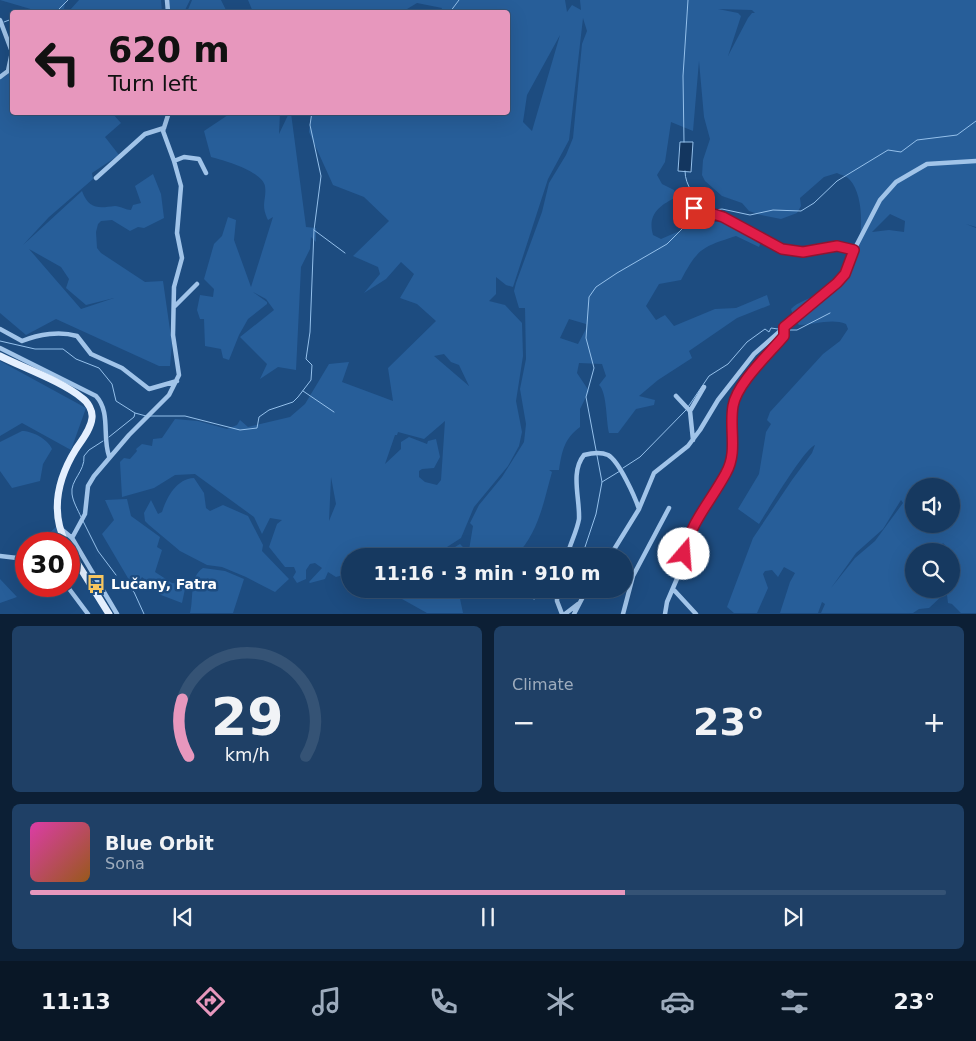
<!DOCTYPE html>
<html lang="en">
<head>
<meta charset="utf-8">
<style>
  :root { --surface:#163960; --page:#1f4066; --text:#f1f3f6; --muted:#9eacbd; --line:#355375; --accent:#e797bd }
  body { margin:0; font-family:"DejaVu Sans",sans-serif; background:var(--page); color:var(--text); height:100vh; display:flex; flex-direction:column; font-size:19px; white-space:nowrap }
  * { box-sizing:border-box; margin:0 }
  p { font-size:16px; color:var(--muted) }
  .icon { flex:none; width:28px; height:28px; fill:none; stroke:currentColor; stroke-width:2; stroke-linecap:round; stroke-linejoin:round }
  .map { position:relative; height:614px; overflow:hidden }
  .panel { display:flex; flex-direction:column; gap:12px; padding:12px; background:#0c1f35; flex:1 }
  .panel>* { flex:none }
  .top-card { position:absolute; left:10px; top:10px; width:500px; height:105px; border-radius:5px; box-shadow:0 5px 20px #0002,0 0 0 1px var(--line); background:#e797bd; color:#111; overflow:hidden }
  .buttons { position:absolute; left:905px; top:478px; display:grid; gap:10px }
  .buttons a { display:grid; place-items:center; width:55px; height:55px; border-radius:50%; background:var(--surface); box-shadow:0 5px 20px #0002,0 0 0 1px var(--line); font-size:25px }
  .speed { position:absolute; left:15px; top:532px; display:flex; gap:10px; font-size:25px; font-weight:700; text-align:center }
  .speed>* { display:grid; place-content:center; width:65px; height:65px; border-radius:50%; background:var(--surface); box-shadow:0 5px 20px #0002,0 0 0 1px var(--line); line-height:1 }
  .speed .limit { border:8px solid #d22; background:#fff; color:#111 }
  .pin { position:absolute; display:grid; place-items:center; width:42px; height:42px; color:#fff; margin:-21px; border-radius:10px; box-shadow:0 2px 8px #0006 }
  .me { position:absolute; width:55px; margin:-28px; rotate:18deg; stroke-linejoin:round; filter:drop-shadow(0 0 4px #0008) }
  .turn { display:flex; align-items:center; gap:18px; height:105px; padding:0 15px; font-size:22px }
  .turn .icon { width:65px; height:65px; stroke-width:2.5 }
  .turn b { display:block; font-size:35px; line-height:42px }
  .big { font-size:38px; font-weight:700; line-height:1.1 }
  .panel .tile { flex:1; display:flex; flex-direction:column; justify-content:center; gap:8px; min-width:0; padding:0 18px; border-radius:8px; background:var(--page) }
  .panel .dial { align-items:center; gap:0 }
  .dial svg { height:130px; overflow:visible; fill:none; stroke:var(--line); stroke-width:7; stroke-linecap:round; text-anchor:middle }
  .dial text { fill:var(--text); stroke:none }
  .song { display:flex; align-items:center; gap:15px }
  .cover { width:60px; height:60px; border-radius:8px; background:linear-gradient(135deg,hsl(320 70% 55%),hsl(30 70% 35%)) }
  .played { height:5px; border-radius:2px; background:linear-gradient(90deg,var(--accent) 65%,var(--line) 65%) }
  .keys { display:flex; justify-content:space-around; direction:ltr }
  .heat { display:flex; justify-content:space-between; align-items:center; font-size:28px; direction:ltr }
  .panel .tiles { flex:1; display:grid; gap:12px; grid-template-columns:1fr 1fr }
  .tile:last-child { grid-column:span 2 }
  .trip { position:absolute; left:341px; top:548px; width:292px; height:50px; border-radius:25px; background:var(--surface); box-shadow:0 5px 20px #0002,0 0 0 1px var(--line); font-weight:700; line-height:50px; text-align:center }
  .tabs { display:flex; height:80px; justify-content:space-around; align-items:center; background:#091726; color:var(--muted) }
  .tabs .icon { width:35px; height:35px }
  .tabs .active { color:var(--accent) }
  .tabs b { font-size:22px; color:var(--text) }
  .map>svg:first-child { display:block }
  .green { fill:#275e99; fill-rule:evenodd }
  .water { fill:#13365f; stroke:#94c0eb }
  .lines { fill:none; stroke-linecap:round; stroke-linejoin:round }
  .stream { stroke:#94c0eb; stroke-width:1 }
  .street { stroke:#a1c4e9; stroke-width:4.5 }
  .primary { stroke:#e4effe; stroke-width:7 }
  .route-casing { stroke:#92132f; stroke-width:12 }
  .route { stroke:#e11d48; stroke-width:9 }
  .labels { text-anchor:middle; stroke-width:5; stroke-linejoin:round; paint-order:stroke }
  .poi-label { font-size:14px; font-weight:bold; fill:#fff; stroke:#1d4c80; text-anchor:start }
</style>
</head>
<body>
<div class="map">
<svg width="976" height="614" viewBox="0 0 976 614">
  <rect width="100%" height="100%" fill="#1d4c80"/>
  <!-- green -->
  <path class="green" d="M0 0H66L63 12 34 10Z
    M79 0H161L162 12H63L70 10Z
    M168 0H190L184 12H169Z
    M192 0H221L227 12H187Z
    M248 0H565L567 12 572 5 581 10 580 0H976V227L966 224 976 228V613H961L952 604 948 603 947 595 944 594 929 608 919 609 913 613H821L825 604 822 602 818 613H780L790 582 795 573 784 567 778 577 772 570 765 571 763 574 768 588 757 613H734L727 607 753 538 792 480 812 453 815 445C804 449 768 510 759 524L738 509 759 474 766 432 771 424 767 420 770 412 823 354 840 341 848 329 846 324C831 318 815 325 799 325L794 319 791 309C805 295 834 295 847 277 862 257 868 200 850 180 847 176 841 175 837 173L824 177 800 198 801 206 797 213 781 219 761 215 749 211 742 203 722 196 705 181 702 175 703 160 710 139 704 117 699 61 693 131 671 122 665 162 657 175 662 184 674 190 677 197C660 205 647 214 653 235L661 239 691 226 722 221 762 239 759 247 736 236C702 247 698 248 681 280L659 284 646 306 656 320 665 315 674 326 715 309 736 308 767 295 770 305 737 318 689 351 692 358 658 380 639 396 655 400 654 405 636 409 618 433H609C606 421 607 392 599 385L606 376 602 364 579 363 577 373 589 391 580 409V427C564 439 562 451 559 470H549L552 472C543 504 539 531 516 556H468L473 526 470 523 479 505 502 477 524 442 526 424 520 389 526 359 525 308H519L514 291 516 283 542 212 549 183 566 155 573 138 582 44 587 31 583 18 569 140 548 179 513 287 506 285 496 277V294L489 301 505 305 522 323 523 356 516 401 522 432 519 446 508 466 474 507 461 538 433 556H350V573L336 577 328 572 325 579 310 583 309 582 322 568 315 563 310 564 306 570V579L297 583 293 577 296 572 294 567H285L269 547 277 524 282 520 270 518 262 534 254 517 195 474 175 475 154 488 122 497 120 462 124 458 130 459 137 451 136 449 142 444 152 446 153 439 162 438 175 419 198 421 227 429 237 425 240 420 248 427 290 417 305 404 329 364 349 362 342 382 393 401 388 368 436 321 417 304 400 298 414 274 401 262 386 279 364 293 380 274 378 267 353 256 389 221 364 197 333 185 309 132 311 113 508 112V12H440L442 8 417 3 402 12H253ZM718 9 752 10 755 13H752L748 18 728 56 741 16 738 13ZM560 35 532 131 523 122 527 95ZM890 214 905 221 904 232 889 230 872 232ZM569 319 586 324 587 327 578 344 560 338ZM444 354 451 362 459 365 469 386 434 356ZM445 421 441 480 437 485 425 482 419 477V471L422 469 434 468 440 457 436 439 428 441 427 444 409 437 401 442V449L385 464 395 435H397L398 432 424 439ZM331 477 336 504 329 521ZM914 486H951V524H914ZM901 500 903 503 875 541 855 558 831 588 856 553 883 529ZM943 543 947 547 944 551H951V589H914V551H943L939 548Z
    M12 61V112L112 113 121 123 105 137 119 155 92 173 93 179 49 217 23 245 82 191C89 210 99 208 115 206 120 206 126 210 131 210L133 205 141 203 135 186 153 174 161 194 164 218 144 228 138 227 130 231 112 220 101 221 98 224 96 232 97 248 101 253 145 282 163 281 172 344 170 366H159L56 319 26 335 0 313V79L7 75ZM29 249 61 267 69 279 66 288 86 305 114 298 81 309Z
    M280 113 279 134 289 113H291L306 227 316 228V242L311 237 310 249 301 267 296 370 278 367 260 379 267 364 240 337 274 310 266 299 253 292 267 302V304L248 319 239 335 229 360 223 358 221 349 205 346 204 319H200L197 310 200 295 213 297 214 289 204 279 214 244 222 236 228 217 236 220 234 240 251 287 273 217 268 220C260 203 267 200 265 186 262 171 223 160 211 157L204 131 231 113Z
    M0 361 86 408 71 450 22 423 0 436Z
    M22 431C32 431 48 439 52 449L43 464 40 481 12 488 0 471V442Z
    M194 478 204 493 206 508 210 511 223 505 248 516 263 545 262 551 289 579 275 592 246 577 222 567 207 565 180 551 149 525 145 521 144 513 151 500 158 514 162 512C167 497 176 479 194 478Z
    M127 499 131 516 160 537 157 547 162 550 155 572 172 583 186 584 182 603 161 595 142 577 135 590 102 534 114 520 105 500Z
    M56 527 61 544H37Z
    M460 544 465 549 463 556H440Z
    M203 568 225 571 244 579 233 613H190C194 599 189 577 203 568Z
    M0 579 17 597 0 603Z
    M391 589H458L463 613H427L402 599Z"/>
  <!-- water -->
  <path class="water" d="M680 142H693L691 172 678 171Z"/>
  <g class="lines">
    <!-- stream -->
    <path class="stream" d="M56 12 68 0
      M450 12 459 0
      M4 22 12 19
      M684 142 683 76 688 0
      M685 171C685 187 696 195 702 209
      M709 211 722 209 750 215 773 210 801 211 814 203 837 181 888 150 901 152 917 140 957 135 976 121
      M314 230 345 253
      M787 330H797L830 313
      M0 341 35 349H63L76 359 99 368 112 384 116 401 135 413 134 417 109 437
      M303 391 334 412
      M688 407 709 376 728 364 747 342 765 329 769 332 771 328 778 329
      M135 413 146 416
      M150 416H185L240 430 257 428 259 417 269 410 293 402 298 397 311 380 312 365 306 359 310 332 314 230 321 176 310 125 312 112
      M623 468 640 457 686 410
      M602 482 620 471
      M81 517C78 510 73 502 72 494 70 480 85 472 84 456L89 450 103 441
      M83 521 98 551 116 575
      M582 556 596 514 602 482 586 397 594 368 586 338 589 297 596 287 617 273 667 244 695 216 702 213
      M121 580 134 592 144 614
      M534 599 556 591"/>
    <!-- street -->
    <path class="street" d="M167 0 168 12
      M0 20 12 52
      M0 77 8 71 12 52
      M169 112 163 131 174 161
      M96 178 145 134 164 128
      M694 208 723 217 787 250 803 251 837 246 854 250
      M175 306 197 284
      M0 329 22 341C39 334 60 331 77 336L91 354 122 368 149 389 177 381
      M0 348 96 396C111 412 102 437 109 456
      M676 396 690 411 693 440
      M690 411 704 387
      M60 528 72 538 117 614
      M72 538 85 514 88 486 94 476 129 435 169 395 179 375 173 335 174 287 182 258 177 233 181 186 174 161 184 157 199 159 206 173
      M0 556 26 559
      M567 556C570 544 577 531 579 519 580 498 570 472 584 455 592 453 601 452 608 455 619 461 635 497 639 509
      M610 556 639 509 654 473 688 446 700 430 718 400 754 354 845 274 854 250 880 200 896 182 927 164 976 161
      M67 586 88 614
      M557 589V601L562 614
      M673 589 696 614
      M565 614 578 604
      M574 614 587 589
      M623 614 633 576 669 508
      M665 614 667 602 682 567 687 541 703 507 726 473 731 463 735 398 741 388 784 336 785 327"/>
    <!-- primary -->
    <path class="primary" d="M0 356C24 368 63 382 82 398 88 402 93 411 92 418 91 429 82 440 76 449 58 478 50 511 66 544
      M69 550 109 614"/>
  </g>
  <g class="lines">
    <!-- route casing -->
    <g class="route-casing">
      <path id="route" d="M684 554C690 523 711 501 726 473 738 452 729 429 733 406 737 383 769 354 784 336V327L837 283 845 274 854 250 837 246 803 252 782 249 723 217 694 208"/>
    </g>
    <!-- route -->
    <use href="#route" class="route"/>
  </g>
  <!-- icons -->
  <defs>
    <g id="bus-bare" transform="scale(1.5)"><path d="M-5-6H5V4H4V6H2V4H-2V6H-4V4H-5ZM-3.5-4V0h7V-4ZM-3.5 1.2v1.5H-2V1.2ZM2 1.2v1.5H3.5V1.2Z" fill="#f9c760" stroke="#1d4c80" stroke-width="2.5" paint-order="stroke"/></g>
  </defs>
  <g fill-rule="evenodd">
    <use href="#bus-bare" x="96" y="584"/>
  </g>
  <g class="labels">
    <!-- poi labels -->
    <g class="poi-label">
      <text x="111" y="589">Lučany, Fatra</text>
    </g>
  </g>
</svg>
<div class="buttons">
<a><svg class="icon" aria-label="sound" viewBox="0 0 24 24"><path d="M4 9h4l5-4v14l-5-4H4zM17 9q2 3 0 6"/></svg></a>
<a><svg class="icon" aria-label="search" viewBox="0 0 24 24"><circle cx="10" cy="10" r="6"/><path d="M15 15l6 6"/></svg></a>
</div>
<div class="speed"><div class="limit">30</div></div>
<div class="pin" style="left:694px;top:208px;background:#d93025"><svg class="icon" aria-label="arrive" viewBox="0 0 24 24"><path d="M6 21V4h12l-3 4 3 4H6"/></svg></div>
<svg class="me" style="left:684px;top:554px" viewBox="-20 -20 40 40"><circle r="19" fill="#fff"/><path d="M0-13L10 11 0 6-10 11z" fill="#e11d48"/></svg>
<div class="trip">11:16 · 3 min · 910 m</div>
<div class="top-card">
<div class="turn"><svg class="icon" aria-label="left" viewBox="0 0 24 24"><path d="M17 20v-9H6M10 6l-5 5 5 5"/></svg><div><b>620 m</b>Turn left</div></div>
</div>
</div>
<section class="panel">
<div class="tiles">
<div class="tile dial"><svg viewBox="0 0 100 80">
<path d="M14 69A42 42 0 1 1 86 69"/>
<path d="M14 69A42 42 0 0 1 10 34" stroke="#e797bd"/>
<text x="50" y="56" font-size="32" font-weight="700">29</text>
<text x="50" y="72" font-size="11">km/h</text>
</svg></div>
<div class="tile"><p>Climate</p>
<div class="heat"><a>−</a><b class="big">23°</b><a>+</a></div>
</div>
<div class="tile">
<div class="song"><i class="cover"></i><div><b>Blue Orbit</b><p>Sona</p></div></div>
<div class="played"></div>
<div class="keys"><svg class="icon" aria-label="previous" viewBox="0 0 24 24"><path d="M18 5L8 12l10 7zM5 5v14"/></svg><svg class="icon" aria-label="pause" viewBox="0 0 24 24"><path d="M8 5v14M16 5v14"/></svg><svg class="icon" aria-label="next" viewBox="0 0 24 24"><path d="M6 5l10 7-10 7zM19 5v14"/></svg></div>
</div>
</div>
</section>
<nav class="tabs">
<b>11:13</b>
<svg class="icon active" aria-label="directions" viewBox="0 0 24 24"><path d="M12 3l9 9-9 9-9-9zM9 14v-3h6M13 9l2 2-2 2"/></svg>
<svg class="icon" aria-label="music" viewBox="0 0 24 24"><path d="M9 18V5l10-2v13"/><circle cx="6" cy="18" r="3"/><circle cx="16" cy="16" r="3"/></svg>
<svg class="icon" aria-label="phone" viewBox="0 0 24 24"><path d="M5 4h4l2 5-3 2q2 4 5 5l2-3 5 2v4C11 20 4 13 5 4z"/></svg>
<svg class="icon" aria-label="climate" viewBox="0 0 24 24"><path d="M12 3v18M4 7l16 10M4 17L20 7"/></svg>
<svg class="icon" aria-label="car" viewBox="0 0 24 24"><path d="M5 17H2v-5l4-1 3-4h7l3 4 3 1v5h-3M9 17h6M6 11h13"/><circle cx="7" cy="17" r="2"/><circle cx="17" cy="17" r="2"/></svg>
<svg class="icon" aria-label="filters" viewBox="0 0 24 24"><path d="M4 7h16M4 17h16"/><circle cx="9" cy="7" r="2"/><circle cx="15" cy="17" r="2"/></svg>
<b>23°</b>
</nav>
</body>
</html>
